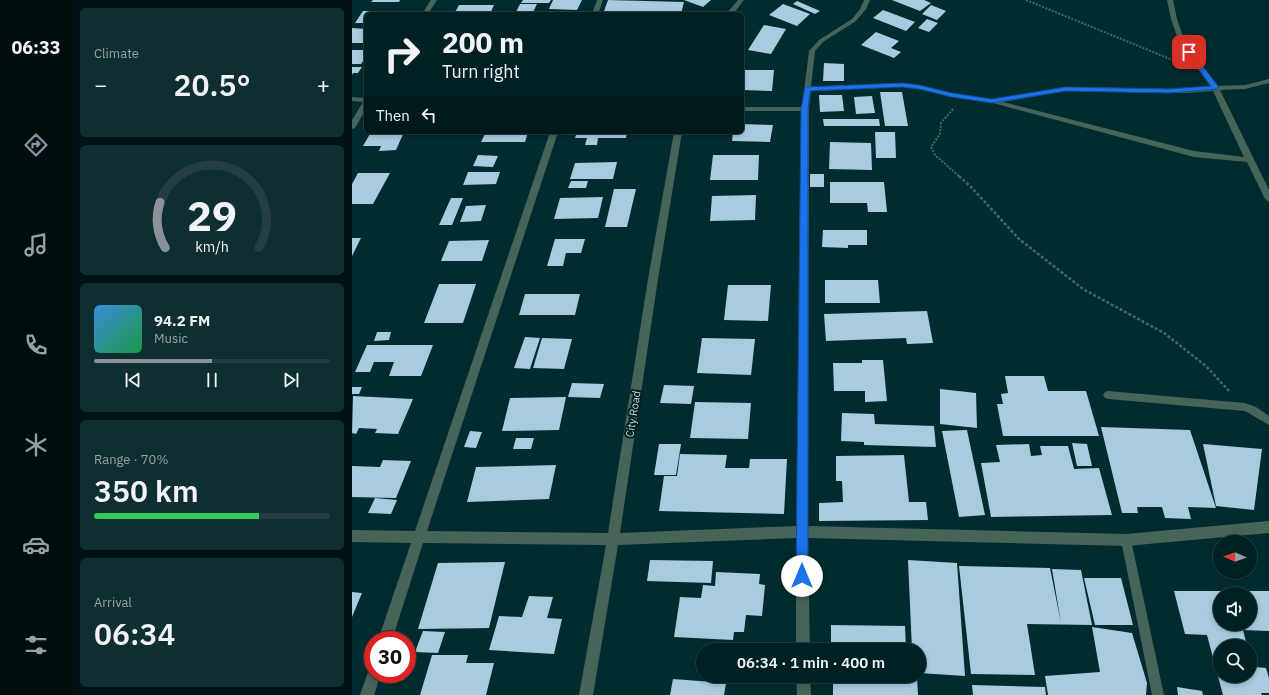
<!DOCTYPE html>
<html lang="en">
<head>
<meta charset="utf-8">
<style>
  :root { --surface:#002123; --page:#0e2e30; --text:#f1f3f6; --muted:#95a3a6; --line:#223e41; --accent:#8c9099 }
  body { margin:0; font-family:"IBM Plex Sans",sans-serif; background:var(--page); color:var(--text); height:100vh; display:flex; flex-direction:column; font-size:15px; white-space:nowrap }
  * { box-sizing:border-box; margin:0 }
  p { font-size:13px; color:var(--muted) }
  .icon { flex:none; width:22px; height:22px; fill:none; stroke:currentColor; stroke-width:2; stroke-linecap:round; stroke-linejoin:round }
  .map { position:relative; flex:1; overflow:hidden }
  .drawer { display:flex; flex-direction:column; gap:8px; padding:8px; background:#001213; width:280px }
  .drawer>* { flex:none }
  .guide { position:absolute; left:12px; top:12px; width:380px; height:122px; border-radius:6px; box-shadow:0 2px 6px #0003,0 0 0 1px var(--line); background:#002123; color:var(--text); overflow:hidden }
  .needle { width:26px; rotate:272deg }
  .buttons { position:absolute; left:861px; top:535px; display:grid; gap:8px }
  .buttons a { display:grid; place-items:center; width:44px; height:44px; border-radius:50%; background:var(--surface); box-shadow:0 2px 6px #0003,0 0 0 1px var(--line); font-size:20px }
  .speed { position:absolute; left:12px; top:631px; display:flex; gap:8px; font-size:20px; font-weight:700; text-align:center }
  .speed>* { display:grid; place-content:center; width:52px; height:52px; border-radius:50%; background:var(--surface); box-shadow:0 2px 6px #0003,0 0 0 1px var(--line); line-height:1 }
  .speed .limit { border:6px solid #d22; background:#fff; color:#111 }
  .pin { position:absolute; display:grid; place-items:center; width:34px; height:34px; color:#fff; margin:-17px; border-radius:8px; box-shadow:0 2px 6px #0006 }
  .me { position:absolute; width:44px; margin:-22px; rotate:0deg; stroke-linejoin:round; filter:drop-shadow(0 0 3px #0008) }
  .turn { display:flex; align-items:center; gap:14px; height:84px; padding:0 12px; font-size:18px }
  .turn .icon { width:52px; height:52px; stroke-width:2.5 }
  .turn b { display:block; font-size:28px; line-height:34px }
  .then { display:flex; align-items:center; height:38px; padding:0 12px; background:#0003; gap:8px; font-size:15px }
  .big { font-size:30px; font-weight:600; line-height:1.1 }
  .drawer .tile { flex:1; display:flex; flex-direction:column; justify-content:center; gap:6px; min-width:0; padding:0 14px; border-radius:6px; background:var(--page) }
  .drawer .dial { align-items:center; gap:0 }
  .dial svg { height:104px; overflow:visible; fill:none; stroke:var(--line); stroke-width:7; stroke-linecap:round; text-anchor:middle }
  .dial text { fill:var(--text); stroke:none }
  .song { display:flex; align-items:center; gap:12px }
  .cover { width:48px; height:48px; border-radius:6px; background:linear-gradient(135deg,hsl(210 70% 55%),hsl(140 70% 35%)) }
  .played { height:4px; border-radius:2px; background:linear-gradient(90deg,var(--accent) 50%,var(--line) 50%) }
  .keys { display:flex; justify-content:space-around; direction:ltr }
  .heat { display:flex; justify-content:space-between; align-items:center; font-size:22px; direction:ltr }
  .charge { height:6px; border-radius:3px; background:linear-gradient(90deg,#34c759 70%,var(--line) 0) }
  .trip { position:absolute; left:344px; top:643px; width:230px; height:40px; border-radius:20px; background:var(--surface); box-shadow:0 2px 6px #0003,0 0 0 1px var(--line); font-weight:600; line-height:40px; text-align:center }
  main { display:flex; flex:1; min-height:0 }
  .tab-bar { display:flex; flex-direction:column; width:72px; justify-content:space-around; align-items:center; background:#000d0e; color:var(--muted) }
  .tab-bar .icon { width:28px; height:28px }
  .tab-bar .on { color:var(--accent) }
  .tab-bar b { font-size:18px; color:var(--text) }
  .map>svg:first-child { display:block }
  .building { fill:#a8cbdf; fill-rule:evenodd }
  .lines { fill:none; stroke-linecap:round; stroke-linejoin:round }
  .path-far1 { stroke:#43686a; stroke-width:2; stroke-dasharray:2 1.5; stroke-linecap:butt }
  .path { stroke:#43686a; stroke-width:2.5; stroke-dasharray:3 2; stroke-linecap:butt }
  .service { fill:#476459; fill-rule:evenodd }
  .minor { fill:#476459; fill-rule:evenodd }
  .route { fill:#1a73e8; stroke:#114b97 }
  .labels { text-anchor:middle; stroke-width:4; stroke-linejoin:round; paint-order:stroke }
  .street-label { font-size:11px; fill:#c5dbdc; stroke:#012123 }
</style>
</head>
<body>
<main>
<nav class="tab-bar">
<b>06:33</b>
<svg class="icon on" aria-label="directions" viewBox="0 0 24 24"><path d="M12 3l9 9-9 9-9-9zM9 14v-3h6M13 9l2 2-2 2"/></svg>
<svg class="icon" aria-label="music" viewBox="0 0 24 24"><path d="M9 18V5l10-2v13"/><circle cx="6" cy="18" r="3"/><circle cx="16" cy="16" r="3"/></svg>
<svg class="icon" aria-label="phone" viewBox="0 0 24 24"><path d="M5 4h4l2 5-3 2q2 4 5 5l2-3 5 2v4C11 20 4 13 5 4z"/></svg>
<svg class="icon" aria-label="climate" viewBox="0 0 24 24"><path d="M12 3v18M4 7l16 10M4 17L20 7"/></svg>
<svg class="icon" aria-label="car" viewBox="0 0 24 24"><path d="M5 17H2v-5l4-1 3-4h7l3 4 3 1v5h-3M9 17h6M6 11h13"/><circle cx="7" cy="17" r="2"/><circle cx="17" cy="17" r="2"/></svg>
<svg class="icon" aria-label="filters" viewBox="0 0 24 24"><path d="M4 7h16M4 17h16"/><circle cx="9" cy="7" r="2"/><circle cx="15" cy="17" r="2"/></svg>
</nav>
<section class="drawer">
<div class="tile"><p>Climate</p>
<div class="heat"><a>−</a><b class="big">20.5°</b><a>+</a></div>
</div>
<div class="tile dial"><svg viewBox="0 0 100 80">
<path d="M14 69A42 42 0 1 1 86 69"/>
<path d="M14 69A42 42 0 0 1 10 34" stroke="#8c9099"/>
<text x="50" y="56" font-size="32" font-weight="700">29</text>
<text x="50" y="72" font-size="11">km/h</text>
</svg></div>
<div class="tile">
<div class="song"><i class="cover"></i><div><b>94.2 FM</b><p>Music</p></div></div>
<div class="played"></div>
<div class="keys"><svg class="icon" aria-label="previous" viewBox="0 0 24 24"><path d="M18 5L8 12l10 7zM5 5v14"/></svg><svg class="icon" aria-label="pause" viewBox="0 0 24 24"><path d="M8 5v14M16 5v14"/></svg><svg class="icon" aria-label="next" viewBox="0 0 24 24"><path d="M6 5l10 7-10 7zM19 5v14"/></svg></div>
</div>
<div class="tile"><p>Range · 70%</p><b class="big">350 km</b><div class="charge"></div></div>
<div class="tile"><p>Arrival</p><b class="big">06:34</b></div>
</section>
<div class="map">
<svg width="917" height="695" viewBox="0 0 917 695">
  <rect width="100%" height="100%" fill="#002c2f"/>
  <!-- building -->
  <path class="building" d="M21 0H48L47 2H19Z
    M171 0H199L197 3H169Z
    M201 0H230L225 10 197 9Z
    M256 0 332 2 329 14H251Z
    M332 0H359L351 7Z
    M540 0H572L579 3 568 11Z
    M445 1 468 11 463 14 441 4Z
    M168 4H185L181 12H164Z
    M431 4 458 14 445 26 417 15Z
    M107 5H142L138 14H102Z
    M579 5 594 11 585 20 570 14Z
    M531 10 563 22 554 31 521 18Z
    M11 11H57L56 14H14V23H3Z
    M575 19 586 23 577 32 566 28Z
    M412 25 434 29 419 54 396 50Z
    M0 28 14 29V43H0Z
    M524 32 547 41 539 48 549 52 542 58 509 45Z
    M0 50H14V57L9 64H0Z
    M472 63 492 64V81H471Z
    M0 67H10L6 73H1L0 75Z
    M390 70H422L420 91 390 90Z
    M528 92H550L556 126H533Z
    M467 95H490L492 111 468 112Z
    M520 96 523 113 504 114 502 97Z
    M471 119H527L528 126H472Z
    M390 124 421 125 418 142 380 141 381 132H390Z
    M19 132H52L44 150 27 151 29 146H11Z
    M134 132H176L173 142H129Z
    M225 132H275L274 138H246L245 145H233L235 138H223Z
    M523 132H543L544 158H524Z
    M478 142 519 143 520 170 477 169Z
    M126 155 146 156 141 167 121 166Z
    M361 155H407L406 180H358Z
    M265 162 261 179H218L223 163Z
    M116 172H148L144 184 111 185Z
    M6 173H38L21 204H0V184Z
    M458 174H472V187H458Z
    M219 181H236L234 188H216Z
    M478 182H532L535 212H516L515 203H478Z
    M262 189H284L275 227H253Z
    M404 195 403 220 358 221 360 196Z
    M251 197 246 218 202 219 208 198Z
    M99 198H111L100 225H87Z
    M134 205 129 221 108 222 114 206Z
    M471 230H515V245H496V248L470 247Z
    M0 238H9L0 256Z
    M203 239H233L229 253H214L211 266H195Z
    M137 240 130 261H89L97 241Z
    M473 280H526L528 303H473Z
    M87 284H124L111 323H72Z
    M376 285H419L416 321 372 320Z
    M173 294H228L223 315H167Z
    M575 311 581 343 555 344 554 338 474 341 472 314Z
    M25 332H39L37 340 22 341Z
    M173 337 188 338 178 369 162 368Z
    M190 338 220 339 212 369 181 368Z
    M350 338 403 339 399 375 345 373Z
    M15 345H81L69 376H37L42 362H22L18 372H3Z
    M510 360H531L535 401 513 402V391H482L481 363H510Z
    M653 376H692L696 391H734L747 436H651L645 404H651L649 394 656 393Z
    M220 383 252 384 248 398 216 397Z
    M312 385 342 386 339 404 308 403Z
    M0 387H10L7 394H0Z
    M588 389 624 393 625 428 588 424Z
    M1 396 61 399 46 434 23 433 25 429 7 428 4 434 0 433Z
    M214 397 207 430 150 431 158 398Z
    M343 402 399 403 396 439 338 438Z
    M490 413 522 414 523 424 582 426 584 447 512 445V442L489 441Z
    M749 427 838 430 864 508 836 507 839 519 813 518 810 507H785L786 513H770Z
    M615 430 633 515 607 517 590 431Z
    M118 431 130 432 124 448 112 447Z
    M164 438H182L179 449H161Z
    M720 443 735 444 740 466H725Z
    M307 444H329L324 475H302Z
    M677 444 679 456 690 455 688 446H716L722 469 747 468 760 515 639 517 629 463 648 462 644 445Z
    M851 444 910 449 902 510 864 506Z
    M328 454 375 455 373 468H397L398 459H435L432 514 307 511 312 476H325Z
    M552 455 557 502H574L576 520 467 521V503L491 502 490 481H484V456Z
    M31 460 59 461 44 498 0 497V466L28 467Z
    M204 465 197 499 115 502 124 467Z
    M23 498 45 500 39 514 16 513Z
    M298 560 361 561 359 583 295 581Z
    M556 560 605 563 613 676 567 673V650H560Z
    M153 562 137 628 66 629 86 563Z
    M607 566 698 568 709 623 700 569 729 570 740 625 675 624 683 675 619 674Z
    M364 572 408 574 407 584 413 585 410 616 394 615 392 632H382L381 640 322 637 328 597 349 598 351 585 363 586Z
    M732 578H769L781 625H743Z
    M822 591H917V631L891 630 895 646H868V676H898V656L902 667 914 668 917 678V693H909L910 695H871L855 635 833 634ZM868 594H898V624H868Z
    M0 592 10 593 0 617Z
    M177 596 201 597 195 618 210 619 202 654 137 650 147 616 170 617Z
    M479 625 553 626 554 650H479Z
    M740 627 780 633 795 683 794 695H696L693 676 748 672Z
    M71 631 93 632 86 653 63 652Z
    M80 655H116L114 663H142L134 695H68Z
    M481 676 565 678 566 695H481Z
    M321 679 374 683 372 695H318Z
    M620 685 693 687 694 695H621Z
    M825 687 850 691 851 695H826Z"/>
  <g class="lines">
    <!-- path-far1 -->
    <path class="path-far1" d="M674 0 828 63
      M601 109 589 123 588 134 579 147 583 155 608 177"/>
    <!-- path -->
    <path class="path" d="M607 176 620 188 667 239 731 289 812 333 854 366 877 391"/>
    <!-- service -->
    <path class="service" d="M756 391 893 403 904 407 917 416V425L893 411 756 399 753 398 751 395 753 392Z
      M774 535 778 536 779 540 812 695H800L769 540 770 536Z"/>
    <!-- minor -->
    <path class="minor" d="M79 0H85L76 14H70Z
      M245 0H251L246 14H240Z
      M386 0H392L381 14H374Z
      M512 0H518L514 9 504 21 471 42 463 51 459 87 550 83 567 85 598 93 640 99 714 87 834 89 858 86 827 42 819 19 815 0H821L825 19 833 42 865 86 893 85 917 79V83L893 89 868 90 917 190V202L913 199 895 162 842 157 641 103 598 97 567 89 550 87 459 91 457 109 456 526 774 534 917 521V533L774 546 456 538 458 650H444V538L266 545 241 695H227L254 545 71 543 40 640H26L59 543 0 542V530L63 531 198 132H206L75 531 256 533 296 279 322 132H330L306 279 268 533 444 526 449 111H390V107H450L457 51 467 40 500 19 508 9ZM714 91 834 93 861 91 892 157 842 151 651 102Z
      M0 97 14 98V109L3 128 0 129V120L11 102 0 101Z
      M21 668V674H29L22 695H8L17 669Z
      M444 676H458L459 695H445Z"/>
  </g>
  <!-- route -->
  <path class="route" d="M835 51H839L866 86V89L817 93 714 91 640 103 600 97 567 89 550 87 458 91 456 109V576L454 580 450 582 446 580 444 576 449 109 453 87 550 83 567 85 600 93 640 99 714 87 817 89 859 86 834 52Z"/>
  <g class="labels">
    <!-- street labels -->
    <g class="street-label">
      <text transform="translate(281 414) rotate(-81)" y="4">City Road</text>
    </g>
  </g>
</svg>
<div class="buttons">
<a><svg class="needle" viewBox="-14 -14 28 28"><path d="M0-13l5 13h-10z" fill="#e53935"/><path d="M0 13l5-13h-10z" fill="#95a3a6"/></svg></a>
<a><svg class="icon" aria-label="sound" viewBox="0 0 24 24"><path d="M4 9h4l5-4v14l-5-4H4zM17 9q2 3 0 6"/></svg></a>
<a><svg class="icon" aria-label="search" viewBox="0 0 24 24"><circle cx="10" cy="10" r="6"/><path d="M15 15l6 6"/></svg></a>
</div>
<div class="speed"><div class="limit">30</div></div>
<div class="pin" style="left:837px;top:52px;background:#d93025"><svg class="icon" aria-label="arrive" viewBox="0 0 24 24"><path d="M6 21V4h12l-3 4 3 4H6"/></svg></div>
<svg class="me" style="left:450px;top:576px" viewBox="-20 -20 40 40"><circle r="19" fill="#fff"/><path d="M0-13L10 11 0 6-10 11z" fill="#1a73e8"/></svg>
<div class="trip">06:34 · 1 min · 400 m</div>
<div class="guide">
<div class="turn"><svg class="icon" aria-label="right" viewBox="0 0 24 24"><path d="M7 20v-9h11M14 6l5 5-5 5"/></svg><div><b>200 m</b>Turn right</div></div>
<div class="then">Then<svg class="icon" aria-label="left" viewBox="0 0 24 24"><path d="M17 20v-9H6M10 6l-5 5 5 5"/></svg></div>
</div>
</div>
</main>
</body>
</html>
